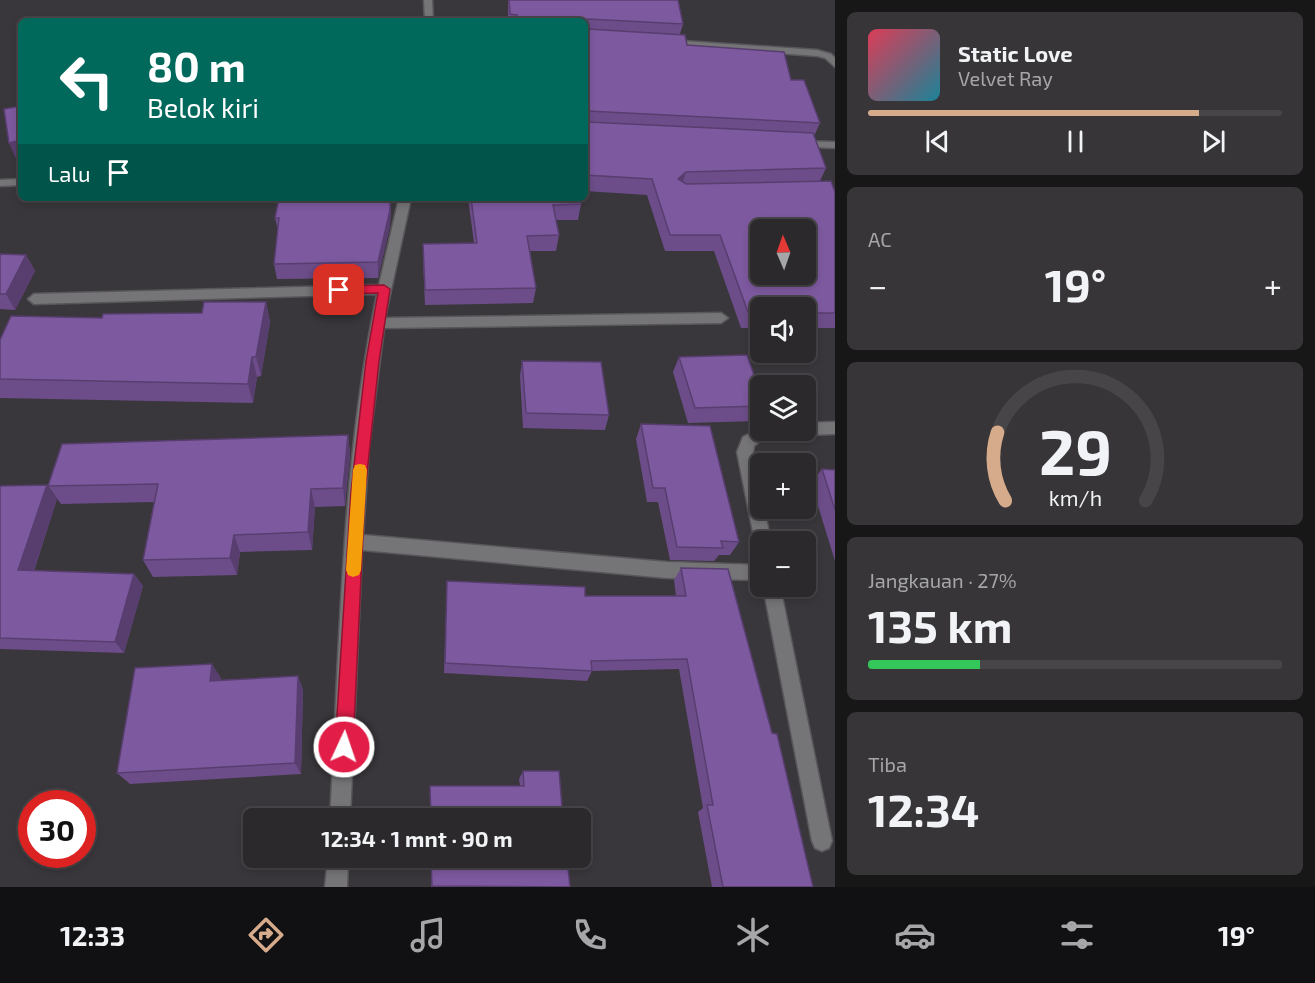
<!DOCTYPE html>
<html lang="id">
<head>
<meta charset="utf-8">
<style>
  :root { --surface:#2b292c; --page:#373538; --text:#f1f3f6; --muted:#a6a6a9; --line:#474548; --accent:#d6ab8b }
  body { margin:0; font-family:"Exo 2",sans-serif; background:var(--page); color:var(--text); height:100vh; display:flex; flex-direction:column; font-size:22px; white-space:nowrap }
  * { box-sizing:border-box; margin:0 }
  p { font-size:20px; color:var(--muted) }
  .icon { flex:none; width:33px; height:33px; fill:none; stroke:currentColor; stroke-width:2; stroke-linecap:round; stroke-linejoin:round }
  .map { position:relative; flex:1; overflow:hidden }
  .sheet { display:flex; flex-direction:column; gap:12px; padding:12px; background:#181718; width:480px }
  .sheet>* { flex:none }
  .banner { position:absolute; left:18px; top:18px; width:570px; height:183px; border-radius:9px; box-shadow:0 3px 9px #0003,0 0 0 2px var(--line); background:#00695c; color:#fff; overflow:hidden }
  .needle { width:39px; rotate:358deg }
  .tools { position:absolute; left:750px; top:219px; display:grid; gap:12px }
  .tools a { display:grid; place-items:center; width:66px; height:66px; border-radius:9px; background:var(--surface); box-shadow:0 3px 9px #0003,0 0 0 2px var(--line); font-size:30px }
  .speed { position:absolute; left:18px; top:790px; display:flex; gap:12px; font-size:30px; font-weight:700; text-align:center }
  .speed>* { display:grid; place-content:center; width:78px; height:78px; border-radius:50%; background:var(--surface); box-shadow:0 3px 9px #0003,0 0 0 2px var(--line); line-height:1 }
  .speed .limit { border:9px solid #d22; background:#fff; color:#111 }
  .pin { position:absolute; display:grid; place-items:center; width:51px; height:51px; color:#fff; margin:-26px; border-radius:12px; box-shadow:0 3px 9px #0006 }
  .me { position:absolute; width:66px; margin:-33px; rotate:3deg; stroke-linejoin:round; filter:drop-shadow(0 0 4px #0008) }
  .turn { display:flex; align-items:center; gap:21px; height:126px; padding:0 30px; font-size:27px }
  .turn .icon { width:78px; height:78px; stroke-width:2.5 }
  .turn b { display:block; font-size:42px; line-height:51px }
  .then { display:flex; align-items:center; height:57px; padding:0 30px; background:#0003; gap:12px; font-size:22px }
  .big { font-size:45px; font-weight:700; line-height:1.1 }
  .sheet .widget { flex:1; display:flex; flex-direction:column; justify-content:center; gap:9px; min-width:0; padding:0 21px; border-radius:9px; background:var(--page) }
  .sheet .dial { align-items:center; gap:0 }
  .dial svg { height:156px; overflow:visible; fill:none; stroke:var(--line); stroke-width:7; stroke-linecap:round; text-anchor:middle }
  .dial text { fill:var(--text); stroke:none }
  .song { display:flex; align-items:center; gap:18px }
  .cover { width:72px; height:72px; border-radius:9px; background:linear-gradient(135deg,hsl(350 70% 55%),hsl(190 70% 35%)) }
  .played { height:6px; border-radius:3px; background:linear-gradient(90deg,var(--accent) 80%,var(--line) 80%) }
  .keys { display:flex; justify-content:space-around; direction:ltr }
  .heat { display:flex; justify-content:space-between; align-items:center; font-size:33px; direction:ltr }
  .charge { height:9px; border-radius:4px; background:linear-gradient(90deg,#34c759 27%,var(--line) 0) }
  .trip { position:absolute; left:243px; top:808px; width:348px; height:60px; border-radius:9px; background:var(--surface); box-shadow:0 3px 9px #0003,0 0 0 2px var(--line); font-weight:700; line-height:60px; text-align:center }
  .menu { display:flex; height:96px; justify-content:space-around; align-items:center; background:#111012; color:var(--muted) }
  .menu .icon { width:42px; height:42px }
  .menu .selected { color:var(--accent) }
  .menu b { font-size:27px; color:var(--text) }
  main { display:flex; flex:1; min-height:0 }
  .map>svg:first-child { display:block }
  .lines { fill:none; stroke-linecap:round; stroke-linejoin:round }
  .minor-casing { stroke:#58565a; stroke-width:3 }
  .minor { fill:#757476; fill-rule:evenodd }
  .wall { fill:#6c4d89 }
  .shaded-wall { fill:#583e6f }
  .building { fill:#7d599f; stroke:#583e6f; stroke-width:1.5; fill-rule:evenodd }
  .route { fill:#e11d48; stroke:#92132f; stroke-width:1.5 }
  .slow { fill:#f59e0b }
</style>
</head>
<body>
<main>
<div class="map">
<svg width="835" height="887" viewBox="0 0 835 887">
  <rect width="100%" height="100%" fill="#39373b"/>
  <g class="lines">
    <!-- minor casing -->
    <g class="minor-casing">
      <path id="minor" d="M424 0H432L433 21H425Z
        M668 40 817 50 831 54 835 58V67L825 58 817 56 665 45 663 43Z
        M798 141 835 142V148L794 146V142Z
        M21 179V185L0 186V180Z
        M399 198H411L385 318 721 313 728 318 721 323 384 328 369 446 363 535 667 562 760 565V580L667 578 362 550 350 819H330C340 644 341 466 377 294L34 304 28 299 34 294 379 285Z
        M835 422V434L806 435 799 430H806V423Z
        M760 428V430H784L782 434 761 440 754 446 753 452 760 490V508H764L771 542H760V548L755 542 737 452 743 437Z
        M763 586H780L832 841 829 848 822 851 815 848 812 841Z
        M328 858H348L347 887H325Z"/>
    </g>
    <!-- minor -->
    <use href="#minor" class="minor"/>
  </g>
  <!-- wall -->
  <path class="wall" d="M508 0H678L683 24 680 34 687 45 791 80 820 123 814 136 826 168 820 181 835 192V328H806V308H760V328H741L714 251H665L647 195 585 191V21H508Z
    M279 198H391L390 226 378 278 277 279 274 264 278 230 275 218Z
    M468 198H580L581 204 578 220H556L559 235 556 251H529L536 288 533 303 425 305 423 260V244L474 243Z
    M0 254 26 255 35 271 15 310 0 309Z
    M266 302 270 322 261 376 257 377 253 403 0 398V340L102 318 202 313Z
    M679 357 760 392V415L757 421 688 423 673 372Z
    M522 361 609 415 605 430 523 428 520 376Z
    M641 424 739 542 730 555H719L714 561 670 560 658 502H647L636 439Z
    M348 435 350 454 345 506 315 507 312 550 240 552 237 575 153 577 143 560 154 502 61 504 48 486Z
    M822 469 835 470V561L811 483Z
    M0 486 57 499 34 571 134 574 143 586 124 653 0 649Z
    M681 568 813 887H712L698 812 703 808 679 669 592 671 587 681 444 673 447 581 585 596H676L674 580Z
    M298 676 303 690 301 774 130 784 117 773 221 678V680Z
    M523 771 563 819H430V786H520L519 779Z
    M431 858H567L570 887H431Z"/>
  <!-- shaded-wall -->
  <path class="shaded-wall" d="M21 140V158L16 159 9 143Z
    M686 172 681 188 678 179Z
    M390 198 391 204 390 226 378 278V262Z
    M26 255 35 271 15 310 6 294Z
    M266 302 270 322 261 376 256 357Z
    M252 357 257 377 253 403 248 384Z
    M348 435 350 454 345 506 343 488Z
    M47 485 57 499 30 582 18 570Z
    M311 489 315 507 312 550 308 532Z
    M234 535 240 552 237 575 230 558Z
    M134 574 143 586 124 653 115 642Z
    M212 664 221 678 219 695 210 681Z
    M298 676 303 690 301 774 295 763Z"/>
  <!-- building -->
  <path class="building" d="M509 0H678L683 24 588 19 585 21 588 29 685 35 687 45 784 52 791 80H804L820 123 588 111 586 119 588 122 813 133 826 168 686 172 678 179 686 184 831 181 835 192V313H806V308H760V312H748L720 235H670L652 179 585 175V21H516L517 15 510 14ZM760 230H806V274H760Z
    M21 106V140L9 143 4 109Z
    M279 198H390V210L378 262 274 264 279 218H275Z
    M471 198H580L581 204 553 205 559 235 527 236 536 288 425 290 423 244 477 243Z
    M0 254 26 255 6 294H0Z
    M204 302H266L256 357H252L248 384 0 379V340L11 316 102 318 103 314 202 313Z
    M747 355 760 392V406L695 408 679 357Z
    M522 361 601 362 609 415 526 413Z
    M641 424 710 426 739 542 721 541 723 548 677 547 665 488H653Z
    M348 435 343 488 311 489 308 532 234 535 230 558 143 560 158 484 48 486 62 444Z
    M822 469 835 470V510Z
    M47 485 18 570 134 574 115 642 0 638V486Z
    M681 568 728 569 772 733 777 734 813 887H723L707 805H713L687 659 591 661 592 671 445 663 447 581 585 587V596H686Z
    M212 664 210 681 298 676 295 763 117 773 135 668Z
    M523 771H559L563 819H431L430 786H524Z
    M431 858H567L570 887 432 886Z"/>
  <!-- route -->
  <path class="route" d="M384 285 390 289 379 361 365 492 353 747 350 753 344 756 338 753 335 747 351 492 366 361 378 293 339 294 333 290 339 286Z"/>
  <!-- slow -->
  <path class="slow" d="M360 464 365 465 367 470 361 570 359 575 353 577 348 575 346 570 353 470 355 465Z"/>
</svg>
<div class="tools">
<a><svg class="needle" viewBox="-14 -14 28 28"><path d="M0-13l5 13h-10z" fill="#e53935"/><path d="M0 13l5-13h-10z" fill="#a6a6a9"/></svg></a>
<a><svg class="icon" aria-label="sound" viewBox="0 0 24 24"><path d="M4 9h4l5-4v14l-5-4H4zM17 9q2 3 0 6"/></svg></a>
<a><svg class="icon" aria-label="layers" viewBox="0 0 24 24"><path d="M12 4l9 5-9 5-9-5zM3 14l9 5 9-5"/></svg></a>
<a>+</a>
<a>−</a>
</div>
<div class="speed"><div class="limit">30</div></div>
<div class="pin" style="left:339px;top:290px;background:#d93025"><svg class="icon" aria-label="arrive" viewBox="0 0 24 24"><path d="M6 21V4h12l-3 4 3 4H6"/></svg></div>
<svg class="me" style="left:344px;top:747px" viewBox="-20 -20 40 40"><circle r="17" fill="#e11d48" stroke="#fff" stroke-width="3"/><path d="M0-11L8 9 0 5-8 9z" fill="#fff"/></svg>
<div class="trip">12:34 · 1 mnt · 90 m</div>
<div class="banner">
<div class="turn"><svg class="icon" aria-label="left" viewBox="0 0 24 24"><path d="M17 20v-9H6M10 6l-5 5 5 5"/></svg><div><b>80 m</b>Belok kiri</div></div>
<div class="then">Lalu<svg class="icon" aria-label="arrive" viewBox="0 0 24 24"><path d="M6 21V4h12l-3 4 3 4H6"/></svg></div>
</div>
</div>
<section class="sheet">
<div class="widget">
<div class="song"><i class="cover"></i><div><b>Static Love</b><p>Velvet Ray</p></div></div>
<div class="played"></div>
<div class="keys"><svg class="icon" aria-label="previous" viewBox="0 0 24 24"><path d="M18 5L8 12l10 7zM5 5v14"/></svg><svg class="icon" aria-label="pause" viewBox="0 0 24 24"><path d="M8 5v14M16 5v14"/></svg><svg class="icon" aria-label="next" viewBox="0 0 24 24"><path d="M6 5l10 7-10 7zM19 5v14"/></svg></div>
</div>
<div class="widget"><p>AC</p>
<div class="heat"><a>−</a><b class="big">19°</b><a>+</a></div>
</div>
<div class="widget dial"><svg viewBox="0 0 100 80">
<path d="M14 69A42 42 0 1 1 86 69"/>
<path d="M14 69A42 42 0 0 1 10 34" stroke="#d6ab8b"/>
<text x="50" y="56" font-size="32" font-weight="700">29</text>
<text x="50" y="72" font-size="11">km/h</text>
</svg></div>
<div class="widget"><p>Jangkauan · 27%</p><b class="big">135 km</b><div class="charge"></div></div>
<div class="widget"><p>Tiba</p><b class="big">12:34</b></div>
</section>
</main>
<nav class="menu">
<b>12:33</b>
<svg class="icon selected" aria-label="directions" viewBox="0 0 24 24"><path d="M12 3l9 9-9 9-9-9zM9 14v-3h6M13 9l2 2-2 2"/></svg>
<svg class="icon" aria-label="music" viewBox="0 0 24 24"><path d="M9 18V5l10-2v13"/><circle cx="6" cy="18" r="3"/><circle cx="16" cy="16" r="3"/></svg>
<svg class="icon" aria-label="phone" viewBox="0 0 24 24"><path d="M5 4h4l2 5-3 2q2 4 5 5l2-3 5 2v4C11 20 4 13 5 4z"/></svg>
<svg class="icon" aria-label="climate" viewBox="0 0 24 24"><path d="M12 3v18M4 7l16 10M4 17L20 7"/></svg>
<svg class="icon" aria-label="car" viewBox="0 0 24 24"><path d="M5 17H2v-5l4-1 3-4h7l3 4 3 1v5h-3M9 17h6M6 11h13"/><circle cx="7" cy="17" r="2"/><circle cx="17" cy="17" r="2"/></svg>
<svg class="icon" aria-label="filters" viewBox="0 0 24 24"><path d="M4 7h16M4 17h16"/><circle cx="9" cy="7" r="2"/><circle cx="15" cy="17" r="2"/></svg>
<b>19°</b>
</nav>
</body>
</html>
